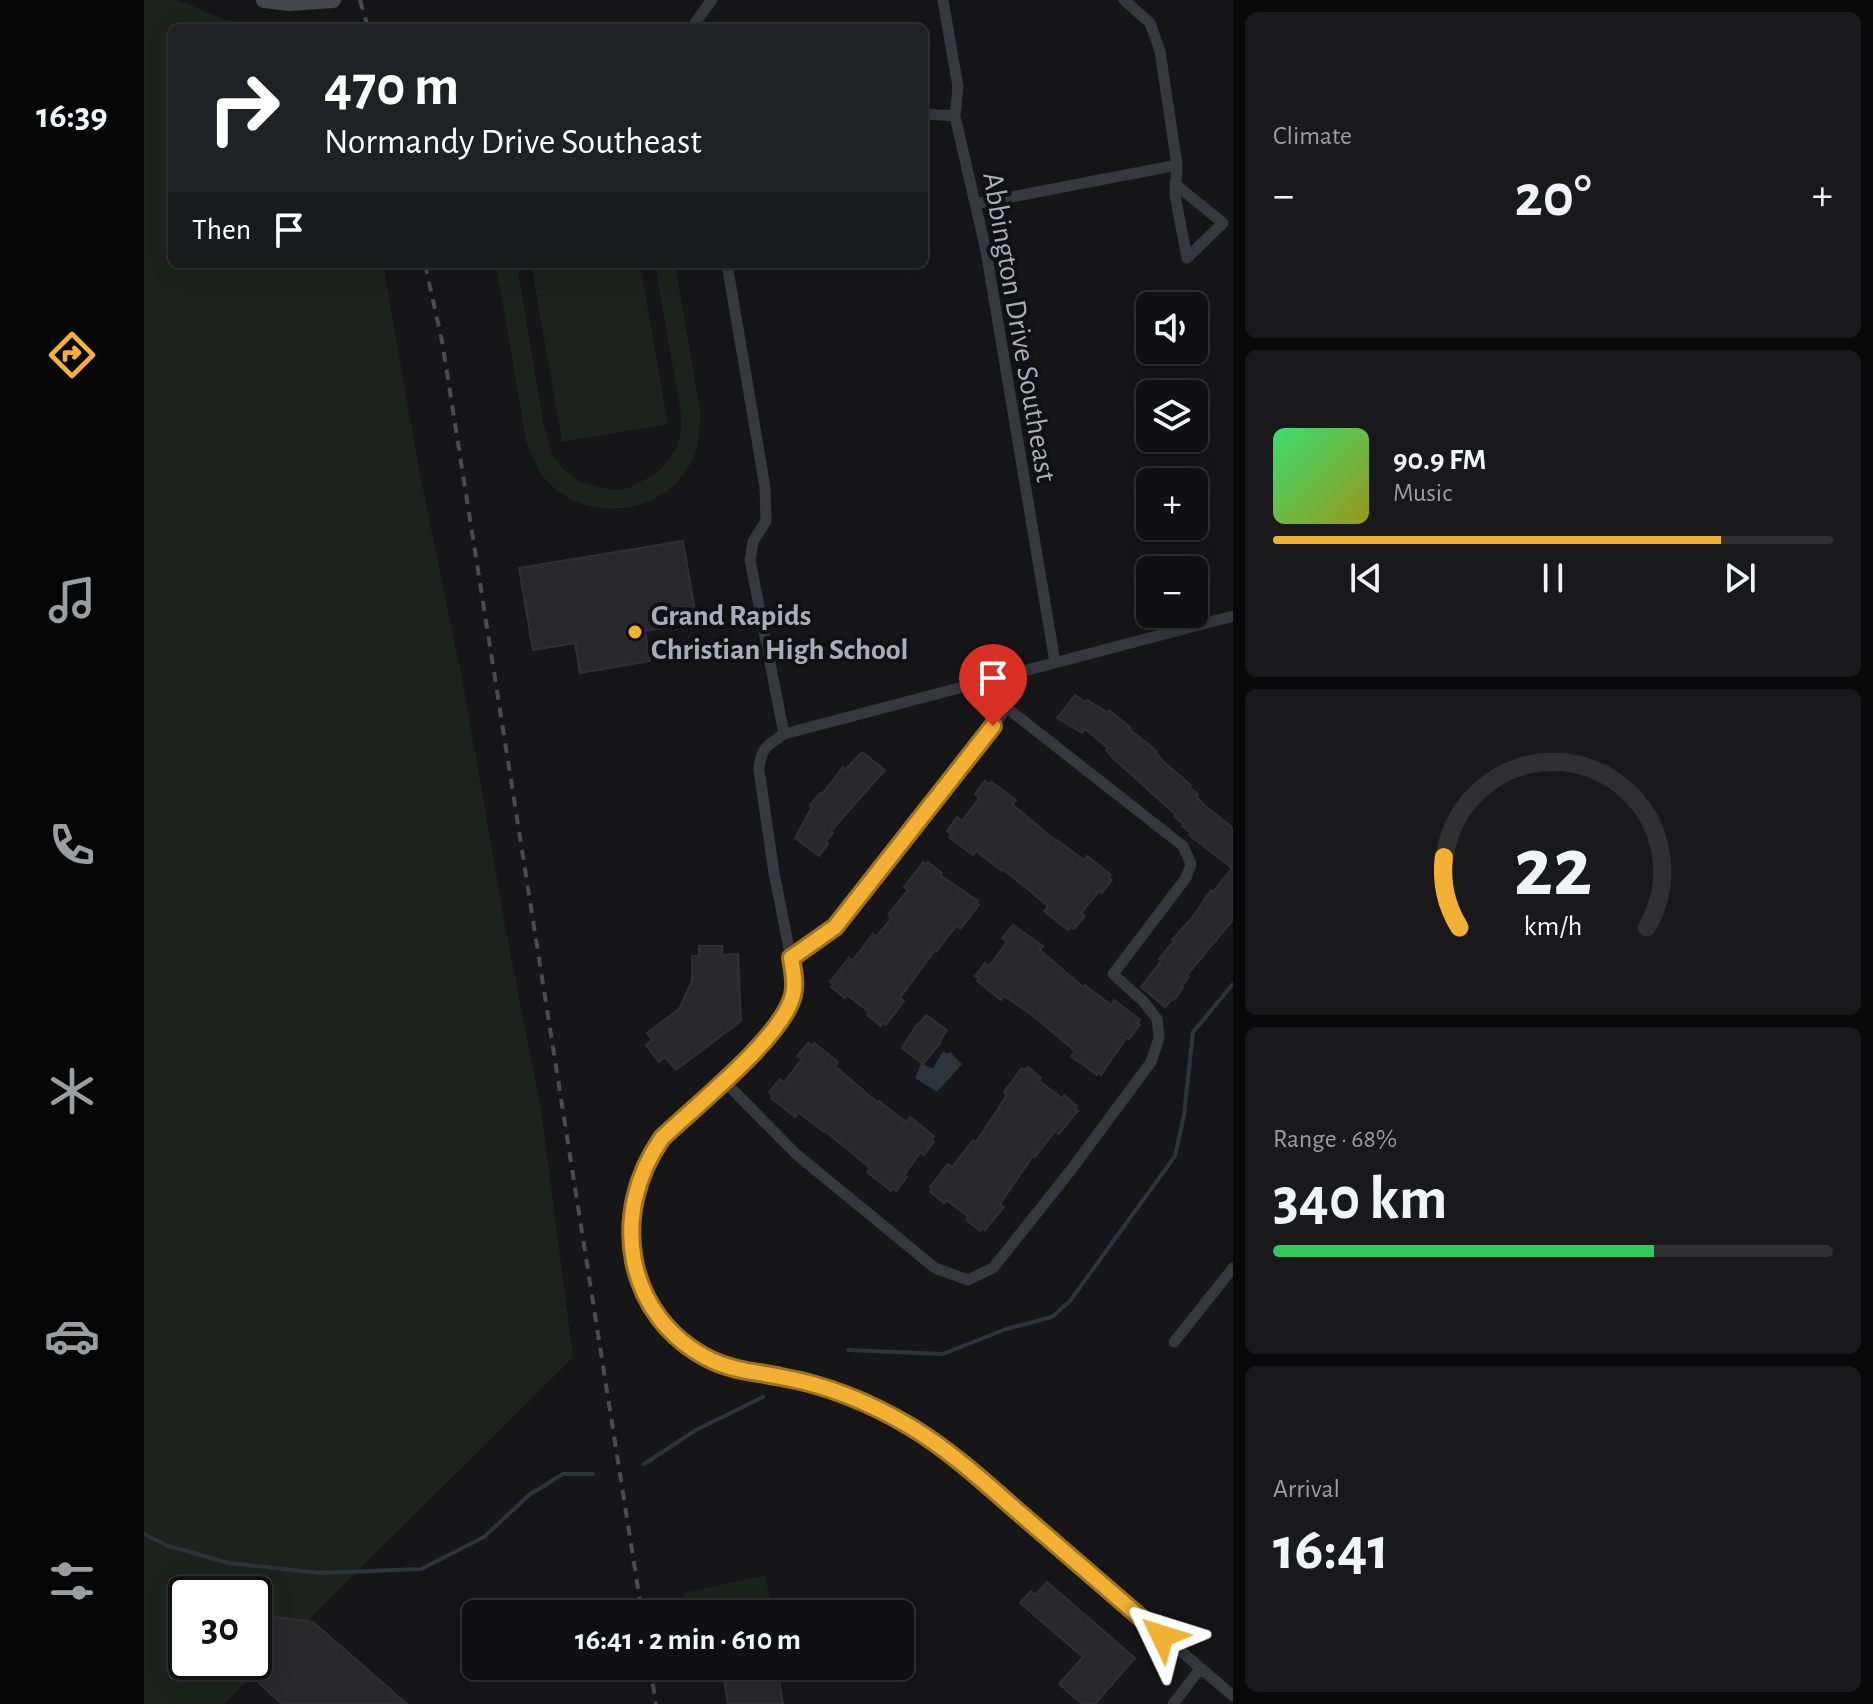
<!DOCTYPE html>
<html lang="en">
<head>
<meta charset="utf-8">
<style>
  :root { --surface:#101012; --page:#19191b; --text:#f1f3f6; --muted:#9c9d9f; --line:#303032; --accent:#f2b134 }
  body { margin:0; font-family:"Alegreya Sans",sans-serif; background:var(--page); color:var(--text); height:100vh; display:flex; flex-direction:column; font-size:30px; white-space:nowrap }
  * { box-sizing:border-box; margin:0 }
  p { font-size:26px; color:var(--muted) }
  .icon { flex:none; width:44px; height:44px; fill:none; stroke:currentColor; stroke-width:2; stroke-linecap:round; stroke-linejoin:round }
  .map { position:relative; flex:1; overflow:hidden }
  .drawer { display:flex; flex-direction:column; gap:12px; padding:12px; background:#09090a; width:640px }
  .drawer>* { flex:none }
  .banner { position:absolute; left:24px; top:24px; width:760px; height:244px; border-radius:12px; box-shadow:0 4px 20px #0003,0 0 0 2px var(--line); background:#202124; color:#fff; overflow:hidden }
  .buttons { position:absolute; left:992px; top:292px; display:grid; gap:16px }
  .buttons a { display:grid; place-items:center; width:72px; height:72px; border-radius:12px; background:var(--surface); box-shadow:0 4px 20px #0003,0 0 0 2px var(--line); font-size:40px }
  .speed { position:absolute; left:24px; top:1576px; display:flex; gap:16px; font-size:40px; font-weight:700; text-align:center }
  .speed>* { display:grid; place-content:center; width:104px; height:104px; border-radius:50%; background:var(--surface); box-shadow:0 4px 20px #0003,0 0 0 2px var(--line); line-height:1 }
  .speed .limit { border:4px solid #111; border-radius:12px; background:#fff; color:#111 }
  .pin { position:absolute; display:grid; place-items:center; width:68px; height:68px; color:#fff; margin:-82px -34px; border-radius:50% 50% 50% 0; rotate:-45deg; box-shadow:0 0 8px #0007 }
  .pin .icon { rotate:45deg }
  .me { position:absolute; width:88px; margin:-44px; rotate:311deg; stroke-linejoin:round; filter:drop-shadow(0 0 6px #0008) }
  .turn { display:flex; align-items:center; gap:28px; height:168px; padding:0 24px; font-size:36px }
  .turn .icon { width:104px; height:104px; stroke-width:2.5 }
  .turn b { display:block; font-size:56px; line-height:68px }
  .then { display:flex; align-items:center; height:76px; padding:0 24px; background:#0003; gap:16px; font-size:30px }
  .big { font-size:60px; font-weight:600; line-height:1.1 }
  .drawer .card { flex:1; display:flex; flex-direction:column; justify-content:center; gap:12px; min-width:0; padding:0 28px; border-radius:12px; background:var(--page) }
  .drawer .dial { align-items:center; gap:0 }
  .dial svg { height:208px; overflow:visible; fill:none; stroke:var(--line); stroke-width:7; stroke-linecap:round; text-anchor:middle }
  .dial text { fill:var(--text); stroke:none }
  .song { display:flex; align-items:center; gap:24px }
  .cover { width:96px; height:96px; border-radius:12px; background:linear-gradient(135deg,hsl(140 70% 55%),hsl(60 70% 35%)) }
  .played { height:8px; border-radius:4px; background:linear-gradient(90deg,var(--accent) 80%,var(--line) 80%) }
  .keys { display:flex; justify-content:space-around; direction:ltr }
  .heat { display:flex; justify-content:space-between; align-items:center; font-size:44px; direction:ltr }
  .charge { height:12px; border-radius:6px; background:linear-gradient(90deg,#34c759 68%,var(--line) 0) }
  .trip { position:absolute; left:318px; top:1600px; width:452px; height:80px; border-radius:12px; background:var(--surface); box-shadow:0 4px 20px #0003,0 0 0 2px var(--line); font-weight:600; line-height:80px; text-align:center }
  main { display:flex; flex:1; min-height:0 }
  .tabs { display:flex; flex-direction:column; width:144px; justify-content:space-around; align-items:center; background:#060607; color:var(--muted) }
  .tabs .icon { width:56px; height:56px }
  .tabs .on { color:var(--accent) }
  .tabs b { font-size:36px; color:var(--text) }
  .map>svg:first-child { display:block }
  .green { fill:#1c231d; fill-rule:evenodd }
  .water { fill:#2c353c }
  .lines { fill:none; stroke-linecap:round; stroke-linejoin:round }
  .stream { stroke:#2c353c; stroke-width:4 }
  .building { fill:#29292c; stroke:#303034; stroke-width:2 }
  .minor { stroke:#37383d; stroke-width:11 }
  .secondary { stroke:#45474d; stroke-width:16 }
  .rail { stroke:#4a4c52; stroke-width:4; stroke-dasharray:10 8; stroke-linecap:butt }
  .route-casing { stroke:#9d7322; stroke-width:20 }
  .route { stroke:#f2b134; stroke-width:14 }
  .poi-dot { fill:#f2b134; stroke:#111113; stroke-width:3 }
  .labels { text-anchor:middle; stroke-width:8; stroke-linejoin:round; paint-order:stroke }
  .street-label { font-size:30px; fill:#a8adb8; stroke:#111113 }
  .poi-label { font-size:30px; font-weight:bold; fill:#a8adb8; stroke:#111113; text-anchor:start }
</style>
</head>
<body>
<main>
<nav class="tabs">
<b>16:39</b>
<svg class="icon on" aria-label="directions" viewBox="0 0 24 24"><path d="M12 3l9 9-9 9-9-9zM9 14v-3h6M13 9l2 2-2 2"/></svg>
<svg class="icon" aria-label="music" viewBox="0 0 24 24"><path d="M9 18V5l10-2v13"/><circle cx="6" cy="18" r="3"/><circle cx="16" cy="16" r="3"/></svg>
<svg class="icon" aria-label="phone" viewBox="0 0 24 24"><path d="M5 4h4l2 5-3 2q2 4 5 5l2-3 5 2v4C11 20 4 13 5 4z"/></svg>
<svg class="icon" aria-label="climate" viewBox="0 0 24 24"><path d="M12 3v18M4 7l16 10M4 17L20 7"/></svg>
<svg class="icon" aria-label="car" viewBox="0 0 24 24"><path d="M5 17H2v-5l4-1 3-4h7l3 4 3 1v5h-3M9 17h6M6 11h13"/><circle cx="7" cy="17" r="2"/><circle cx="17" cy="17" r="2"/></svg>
<svg class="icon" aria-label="filters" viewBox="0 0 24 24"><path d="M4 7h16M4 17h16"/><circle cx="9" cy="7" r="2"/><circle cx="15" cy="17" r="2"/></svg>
</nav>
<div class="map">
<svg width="1089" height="1704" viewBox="0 0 1089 1704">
  <rect width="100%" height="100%" fill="#161618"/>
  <!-- green -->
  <path class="green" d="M0 0H34L81 20 137 28H28V264H239L275 469 319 683 363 936 397 1108 429 1357 80 1704H0ZM42 1594H110V1662H42Z
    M352 264H373L399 421 408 454 420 470 435 481 468 490 485 488 511 474 523 463 533 446 537 431V414L511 264H531L556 410C556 424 556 439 551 453 530 514 444 528 402 480 393 469 388 454 382 441Z
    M387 264H496L524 424 418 442Z
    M621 1575 629 1614H544L540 1593Z"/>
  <!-- water -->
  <path class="water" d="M799 1051 804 1054 806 1052 818 1064 793 1092 771 1078 777 1064 789 1068Z"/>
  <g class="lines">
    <!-- stream -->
    <path class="stream" d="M704 1350 799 1354 862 1329 908 1317 926 1301 1031 1156 1040 1115 1049 1032 1089 984
      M500 1464 552 1430 619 1397
      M0 1534 24 1546 85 1563 176 1573 277 1569 340 1537 385 1495 419 1474H449"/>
  </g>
  <!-- building -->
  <path class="building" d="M539 541 553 623 501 631 506 661 436 673 431 643 389 650 375 568Z
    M931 695 941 702 943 700 963 712 965 710 987 728 985 729 1013 751 1012 753 1020 762 1047 785 1045 787 1054 794 1052 796 1060 805 1089 828V920L1043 975 1045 977 1038 986 1039 988 1030 1000 1028 999 1021 1007 997 987 1017 961 1015 959 1030 941 1028 940 1048 918 1067 890 1069 892 1088 868 1045 835 1047 833 1038 826 1039 824 1030 816 1031 814 970 759 962 750 964 748 941 729 938 733 913 718Z
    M718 752 741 770 687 831 689 833 682 842 684 844 675 856 651 838 668 807 666 805 676 793 678 794 699 767 702 769Z
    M841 781 846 784 848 782 872 800 868 804 912 841 913 840 940 860 943 856 967 875 965 878 968 880 958 893 955 891 937 913 941 916 930 929 927 927 924 930 900 911 904 906 859 869 858 871 832 851 829 855 805 837 807 834 803 831 813 817 818 821 835 798 831 794Z
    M779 862 782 864 784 862 798 873 796 875 834 901 832 903 835 905 816 929 812 926 792 952 790 951 756 998 760 1001 742 1025 739 1023 737 1026 723 1015 725 1012 703 995 701 998 687 987 689 984 686 982 705 958 708 961 729 934 732 937 747 918 744 915 764 890 760 887Z
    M869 925 899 946 896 950 939 987 941 985 967 1005 970 1000 996 1020 993 1023 996 1025 985 1039 983 1037 957 1075 955 1072 953 1075 927 1056 931 1051 888 1015 860 996 857 1000 833 981 835 979 831 976 841 963 845 966 863 942 858 938Z
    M555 946H578V955L594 954 597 1021 532 1070 521 1057 515 1062 502 1045 508 1040 503 1033 535 1009 548 981V956H555Z
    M782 1015 803 1030 796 1041 797 1042 779 1064 758 1048 773 1024 774 1025Z
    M664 1043 668 1046 670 1043 694 1062 691 1066 734 1103 735 1101 762 1122 766 1117 790 1136 787 1139 790 1142 780 1155 777 1152 760 1175 763 1177 752 1191 749 1188 747 1191 723 1172 726 1168 681 1131 680 1132 654 1112 651 1117 627 1098 629 1095 625 1092 636 1079 640 1082 658 1059 653 1056Z
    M884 1067 897 1078 895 1081 918 1098 920 1095 933 1106 931 1109 934 1111 915 1134 911 1131 891 1157 889 1156 856 1204 860 1207 841 1230 839 1228 836 1231 822 1220 825 1217 802 1200 800 1203 786 1192 788 1189 786 1187 804 1164 808 1167 829 1140 832 1142 863 1095 860 1092 878 1068 881 1070Z
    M903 1582 991 1658 951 1704H938L915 1684 939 1657 876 1603 887 1591 891 1595Z
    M132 1617 169 1622 263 1704H138L115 1683 110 1667V1644Z
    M624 1666H633L639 1704H584L579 1673Z"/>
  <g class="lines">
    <!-- minor -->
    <path class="minor" d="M799 0 814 87 811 116 842 251 911 662
      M980 0 1006 23 1016 51 1033 165 1031 195 1043 258 1079 223 1031 184
      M547 28 568 0
      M780 114 811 116
      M831 204 1033 165
      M583 264 621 487 622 521 609 542 606 560 640 734
      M1089 616 640 734C623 745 616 749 615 770L630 873 650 974V994L636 1023 604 1058 518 1138C464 1213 480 1319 568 1360 591 1371 615 1372 639 1377 662 1382 686 1389 709 1398 747 1413 780 1436 814 1459L1089 1696
      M647 958 691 927 863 708 853 678
      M579 1080 652 1154 791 1268 824 1280 849 1268 927 1170 1007 1062 1015 1038 1013 1019 1000 1002 969 974 1042 878 1047 864 1039 846 863 708
      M1030 1342 1089 1268
      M1029 1704 1056 1669"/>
    <!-- secondary -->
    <path class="secondary" d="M120 0 145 3 189 0"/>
    <!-- rail -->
    <path class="rail" d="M216 0 224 28
      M281 264 298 341 498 1614
      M506 1666 512 1704"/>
  </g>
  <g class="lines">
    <!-- route casing -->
    <g class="route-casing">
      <path id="route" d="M849 726 691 927 647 958C649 970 652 983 649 995 639 1037 551 1106 518 1138 465 1213 480 1317 567 1360 590 1371 613 1372 637 1377 683 1385 727 1403 767 1427 805 1450 838 1480 871 1509 920 1551 969 1594 1018 1636"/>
    </g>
    <!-- route -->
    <use href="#route" class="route"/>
  </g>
  <!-- markers -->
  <circle class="poi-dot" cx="491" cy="632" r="8"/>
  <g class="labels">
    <!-- street labels -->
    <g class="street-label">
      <text transform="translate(876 327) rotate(80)" y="10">Abbington Drive Southeast</text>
    </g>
    <!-- poi labels -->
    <g class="poi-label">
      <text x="507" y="625">Grand Rapids<tspan x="507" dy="34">Christian High School</tspan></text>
    </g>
  </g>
</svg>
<div class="buttons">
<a><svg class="icon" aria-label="sound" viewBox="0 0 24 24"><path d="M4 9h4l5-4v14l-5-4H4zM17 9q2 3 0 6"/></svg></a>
<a><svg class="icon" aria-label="layers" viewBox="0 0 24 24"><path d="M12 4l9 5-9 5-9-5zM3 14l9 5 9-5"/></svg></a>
<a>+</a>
<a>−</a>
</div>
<div class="speed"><div class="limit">30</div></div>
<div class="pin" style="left:849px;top:726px;background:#d93025"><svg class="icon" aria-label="arrive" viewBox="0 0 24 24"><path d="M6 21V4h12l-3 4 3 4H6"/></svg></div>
<svg class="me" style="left:1018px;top:1636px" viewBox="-20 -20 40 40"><path d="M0-17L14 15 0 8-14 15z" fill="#f2b134" stroke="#fff" stroke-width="4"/></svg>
<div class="trip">16:41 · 2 min · 610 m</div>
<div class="banner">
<div class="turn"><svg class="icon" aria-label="right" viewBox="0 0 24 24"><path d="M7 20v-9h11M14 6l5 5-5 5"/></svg><div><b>470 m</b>Normandy Drive Southeast</div></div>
<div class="then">Then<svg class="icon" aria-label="arrive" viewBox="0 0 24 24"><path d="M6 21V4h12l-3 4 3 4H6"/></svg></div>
</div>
</div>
<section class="drawer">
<div class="card"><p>Climate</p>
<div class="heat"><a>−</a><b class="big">20°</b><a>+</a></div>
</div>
<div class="card">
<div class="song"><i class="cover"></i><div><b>90.9 FM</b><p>Music</p></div></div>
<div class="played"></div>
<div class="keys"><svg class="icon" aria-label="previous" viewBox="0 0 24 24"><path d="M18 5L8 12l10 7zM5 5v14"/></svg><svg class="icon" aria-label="pause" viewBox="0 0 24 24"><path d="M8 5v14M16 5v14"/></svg><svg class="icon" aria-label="next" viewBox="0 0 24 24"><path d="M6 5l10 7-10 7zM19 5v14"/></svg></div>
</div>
<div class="card dial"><svg viewBox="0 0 100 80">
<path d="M14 69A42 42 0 1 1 86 69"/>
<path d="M14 69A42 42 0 0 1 8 42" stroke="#f2b134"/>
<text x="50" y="56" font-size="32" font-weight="700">22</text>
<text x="50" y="72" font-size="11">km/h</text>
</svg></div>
<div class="card"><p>Range · 68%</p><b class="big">340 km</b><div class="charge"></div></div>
<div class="card"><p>Arrival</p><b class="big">16:41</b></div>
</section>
</main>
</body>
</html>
